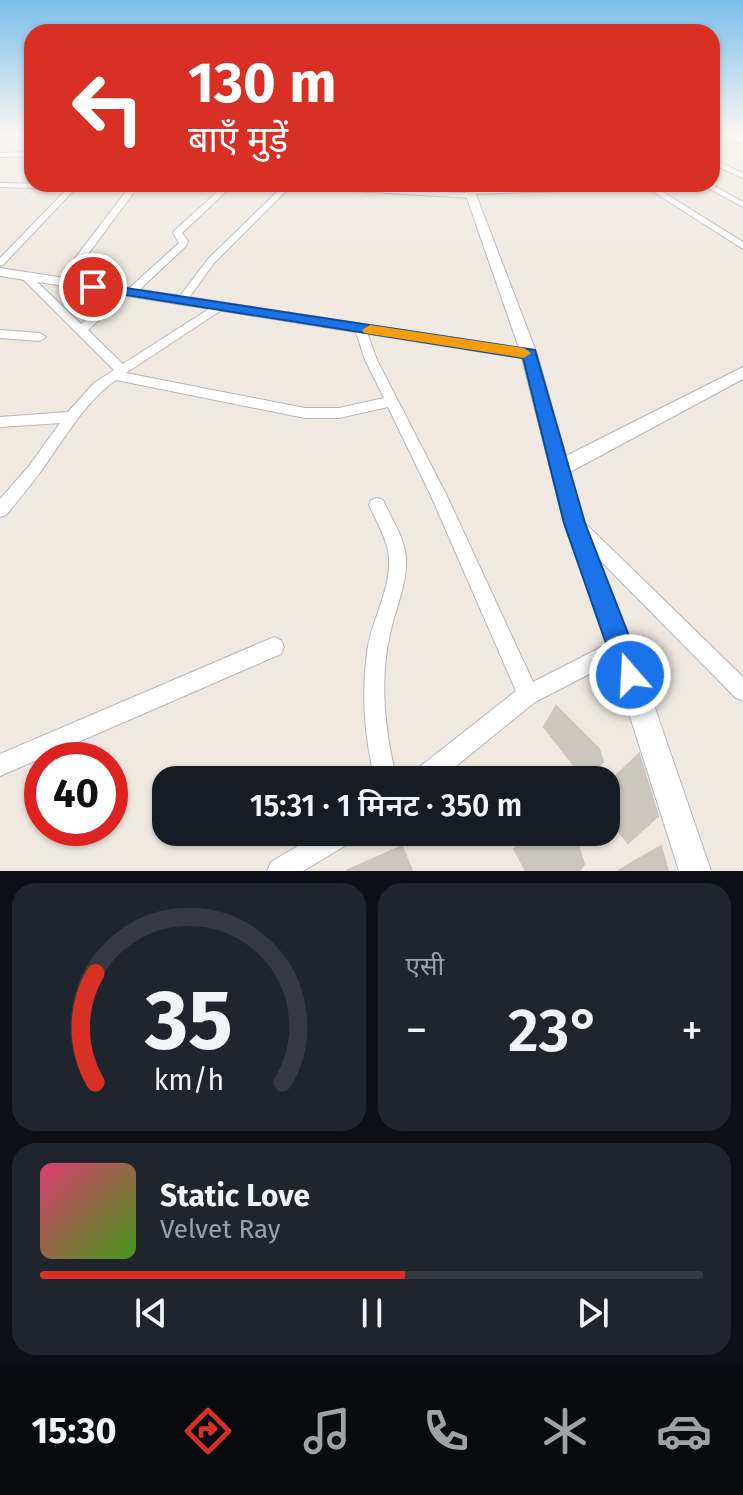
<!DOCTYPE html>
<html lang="hi">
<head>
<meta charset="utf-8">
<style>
  :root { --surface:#171b24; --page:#20242c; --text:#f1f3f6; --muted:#9ea1a6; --line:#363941; --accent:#d93025 }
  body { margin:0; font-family:"Fira Sans","Noto Sans Devanagari",sans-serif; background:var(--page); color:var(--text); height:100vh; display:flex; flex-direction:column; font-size:30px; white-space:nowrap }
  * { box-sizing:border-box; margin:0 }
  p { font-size:26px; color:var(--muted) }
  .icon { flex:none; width:44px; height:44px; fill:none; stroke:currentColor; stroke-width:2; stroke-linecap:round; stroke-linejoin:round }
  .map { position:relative; height:871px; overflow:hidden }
  .panel { display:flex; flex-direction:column; gap:12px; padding:12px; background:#0d0f14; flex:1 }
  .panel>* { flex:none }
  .hud { position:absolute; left:24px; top:24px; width:696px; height:168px; border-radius:24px; box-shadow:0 2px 6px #0004; background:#d93025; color:#fff; overflow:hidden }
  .speed { position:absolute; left:24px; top:742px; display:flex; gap:16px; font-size:40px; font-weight:700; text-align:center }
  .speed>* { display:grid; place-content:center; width:104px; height:104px; border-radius:50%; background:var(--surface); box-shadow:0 2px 6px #0004; line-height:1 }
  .speed .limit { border:12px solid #d22; background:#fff; color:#111 }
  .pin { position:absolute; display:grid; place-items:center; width:68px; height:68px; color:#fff; margin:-34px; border:4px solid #fff; border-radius:50%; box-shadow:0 2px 8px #0007 }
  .me { position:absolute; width:88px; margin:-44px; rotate:341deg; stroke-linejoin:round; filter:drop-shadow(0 0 6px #0008) }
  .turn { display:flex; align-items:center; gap:28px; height:168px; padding:0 32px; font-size:36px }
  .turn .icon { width:104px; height:104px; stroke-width:2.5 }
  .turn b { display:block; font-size:56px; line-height:68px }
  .big { font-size:60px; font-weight:600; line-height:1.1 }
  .panel .widget { flex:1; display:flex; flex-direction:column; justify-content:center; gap:12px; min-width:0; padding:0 28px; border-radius:24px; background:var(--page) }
  .panel .dial { align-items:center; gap:0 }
  .dial svg { height:208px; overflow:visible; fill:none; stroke:var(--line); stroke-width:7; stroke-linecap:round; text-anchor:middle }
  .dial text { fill:var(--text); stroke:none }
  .song { display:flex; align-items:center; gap:24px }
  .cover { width:96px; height:96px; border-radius:12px; background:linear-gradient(135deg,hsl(340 70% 55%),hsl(100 70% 35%)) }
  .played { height:8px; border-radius:4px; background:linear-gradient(90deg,var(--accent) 55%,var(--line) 55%) }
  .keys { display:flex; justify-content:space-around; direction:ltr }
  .heat { display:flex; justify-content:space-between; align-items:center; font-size:44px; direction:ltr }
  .panel .tiles { flex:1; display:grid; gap:12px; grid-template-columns:1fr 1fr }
  .widget:last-child { grid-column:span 2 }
  .trip { position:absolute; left:152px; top:766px; width:468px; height:80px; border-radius:24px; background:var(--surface); box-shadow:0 2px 6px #0004; font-weight:600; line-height:80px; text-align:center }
  .tab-bar { display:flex; height:128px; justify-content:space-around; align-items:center; background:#090b0e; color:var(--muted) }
  .tab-bar .icon { width:56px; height:56px }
  .tab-bar .on { color:var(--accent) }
  .tab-bar b { font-size:36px; color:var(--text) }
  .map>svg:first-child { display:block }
  .building { fill:#cbc7bf; stroke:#cbc5ba; stroke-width:2 }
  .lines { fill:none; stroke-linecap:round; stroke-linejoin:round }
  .minor-casing { stroke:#b4b7c1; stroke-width:2 }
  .tertiary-casing { stroke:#b4b7c1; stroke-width:2 }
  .minor { fill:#fff; fill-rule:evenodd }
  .tertiary { fill:#fff; fill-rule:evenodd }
  .route { fill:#1a73e8; stroke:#114b97; stroke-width:2 }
  .slow { fill:#f59e0b }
</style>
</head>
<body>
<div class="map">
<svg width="743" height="871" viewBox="0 0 743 871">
  <rect width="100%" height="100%" fill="#efe9e1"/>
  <!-- building -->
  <path class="building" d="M556 706 599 749 603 762 584 778 544 727Z
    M639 754 658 816 628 843 606 815V785Z
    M538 832H574L584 864 579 871H526L514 849Z
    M402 846 412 871H346Z
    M661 846 668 871H618L647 854Z"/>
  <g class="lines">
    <!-- minor casing -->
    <g class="minor-casing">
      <path id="minor" d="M720 132C729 131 734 138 743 138V142L734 141Z
        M32 152V156L0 157V153Z
        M712 159 743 173V178L712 164Z
        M0 183 131 186 140 184 66 284 62 285 57 282 127 190 75 189 3 265 0 266V258L67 189 0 187Z
        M226 184H234L182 233 188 241 186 246 134 295H126L88 330 123 364 215 305H223V309L126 373 305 408H339L384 398 365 360 355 329 361 326 365 327 377 360 447 496 533 682 621 637 628 640 631 647 628 654 535 702 439 780H410L413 772 516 691 431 496 388 407 339 418H305L116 380C84 402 64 440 41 471 30 486 18 501 6 515L0 517V499L29 466 60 423 0 427V417L68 412 94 383 114 370 21 277 30 275 81 324 119 290H127L179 243 173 233 174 231Z
        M285 184 467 193 470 190 564 187 568 189 564 191 474 194 476 196 472 198 290 187 214 263 186 302H178L177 300 208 259Z
        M641 184H650L743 242V249Z
        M701 184H711L743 202V207Z
        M0 330 40 333 46 337 40 341 0 338Z
        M377 498 383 500C391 518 404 537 406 557 408 583 395 609 390 634 379 682 385 733 397 780H375C364 736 361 691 368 646 374 615 394 583 388 550 384 534 376 520 369 505L371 500Z
        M579 521 585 523 743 677V701L736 698 573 533 571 528 573 523Z
        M274 637 281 640 284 647 281 654 0 776V754Z
        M321 832H356L353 841 303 871H267L271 862Z"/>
    </g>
    <!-- tertiary casing -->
    <g class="tertiary-casing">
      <path id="tertiary" d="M462 184H472L537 354 566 456 743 367V379L570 472 584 523 634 647 711 871H679L608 647 564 523 522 358 0 276V268L519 348Z"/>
    </g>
    <!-- minor -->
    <use href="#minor" class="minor"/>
    <!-- tertiary -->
    <use href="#tertiary" class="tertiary"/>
  </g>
  <!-- sky -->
  <linearGradient id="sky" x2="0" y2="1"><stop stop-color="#7abfeb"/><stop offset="0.52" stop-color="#f8f5f2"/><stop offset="1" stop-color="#f8f5f2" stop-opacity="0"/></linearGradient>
  <rect width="743" height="253" fill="url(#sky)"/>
  <!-- route -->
  <path class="route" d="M93 283 535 350 585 523 644 675 640 684 630 688 621 684 617 675 564 523 523 358 88 289V284Z"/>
  <!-- slow -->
  <path class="slow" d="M370 325 524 348 531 353 524 358 364 333 362 330Z"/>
</svg>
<div class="speed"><div class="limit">40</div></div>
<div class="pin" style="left:93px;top:287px;background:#d93025"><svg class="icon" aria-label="arrive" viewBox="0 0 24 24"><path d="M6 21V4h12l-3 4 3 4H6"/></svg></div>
<svg class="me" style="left:630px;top:675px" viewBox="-20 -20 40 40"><circle r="17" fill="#1a73e8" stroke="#fff" stroke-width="3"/><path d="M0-11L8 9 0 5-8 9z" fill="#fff"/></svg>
<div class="trip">15:31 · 1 मिनट · 350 m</div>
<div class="hud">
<div class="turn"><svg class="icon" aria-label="left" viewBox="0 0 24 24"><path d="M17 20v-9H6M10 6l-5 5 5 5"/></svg><div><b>130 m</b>बाएँ मुड़ें</div></div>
</div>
</div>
<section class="panel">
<div class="tiles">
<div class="widget dial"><svg viewBox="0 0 100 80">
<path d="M14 69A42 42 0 1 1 86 69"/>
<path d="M14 69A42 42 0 0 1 14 27" stroke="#d93025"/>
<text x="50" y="56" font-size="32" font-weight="700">35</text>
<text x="50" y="72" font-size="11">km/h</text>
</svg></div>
<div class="widget"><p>एसी</p>
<div class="heat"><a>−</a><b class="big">23°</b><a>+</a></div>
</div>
<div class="widget">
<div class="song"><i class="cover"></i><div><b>Static Love</b><p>Velvet Ray</p></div></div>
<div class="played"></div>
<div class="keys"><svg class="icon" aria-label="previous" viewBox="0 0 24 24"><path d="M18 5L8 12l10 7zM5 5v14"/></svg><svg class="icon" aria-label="pause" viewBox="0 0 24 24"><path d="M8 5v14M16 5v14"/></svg><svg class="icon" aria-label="next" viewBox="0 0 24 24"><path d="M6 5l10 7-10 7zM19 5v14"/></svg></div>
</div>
</div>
</section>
<nav class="tab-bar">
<b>15:30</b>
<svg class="icon on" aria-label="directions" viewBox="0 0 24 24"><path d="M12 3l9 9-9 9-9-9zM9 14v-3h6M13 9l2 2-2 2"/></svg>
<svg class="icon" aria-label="music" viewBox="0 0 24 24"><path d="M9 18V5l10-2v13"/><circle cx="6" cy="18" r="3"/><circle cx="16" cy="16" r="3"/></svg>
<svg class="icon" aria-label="phone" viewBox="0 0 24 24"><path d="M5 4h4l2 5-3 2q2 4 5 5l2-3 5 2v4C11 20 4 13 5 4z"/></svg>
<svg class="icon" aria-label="climate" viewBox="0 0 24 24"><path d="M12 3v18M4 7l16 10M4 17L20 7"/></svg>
<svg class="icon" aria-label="car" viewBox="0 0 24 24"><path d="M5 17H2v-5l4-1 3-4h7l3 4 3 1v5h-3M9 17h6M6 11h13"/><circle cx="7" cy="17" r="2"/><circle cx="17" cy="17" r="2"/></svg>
</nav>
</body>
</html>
